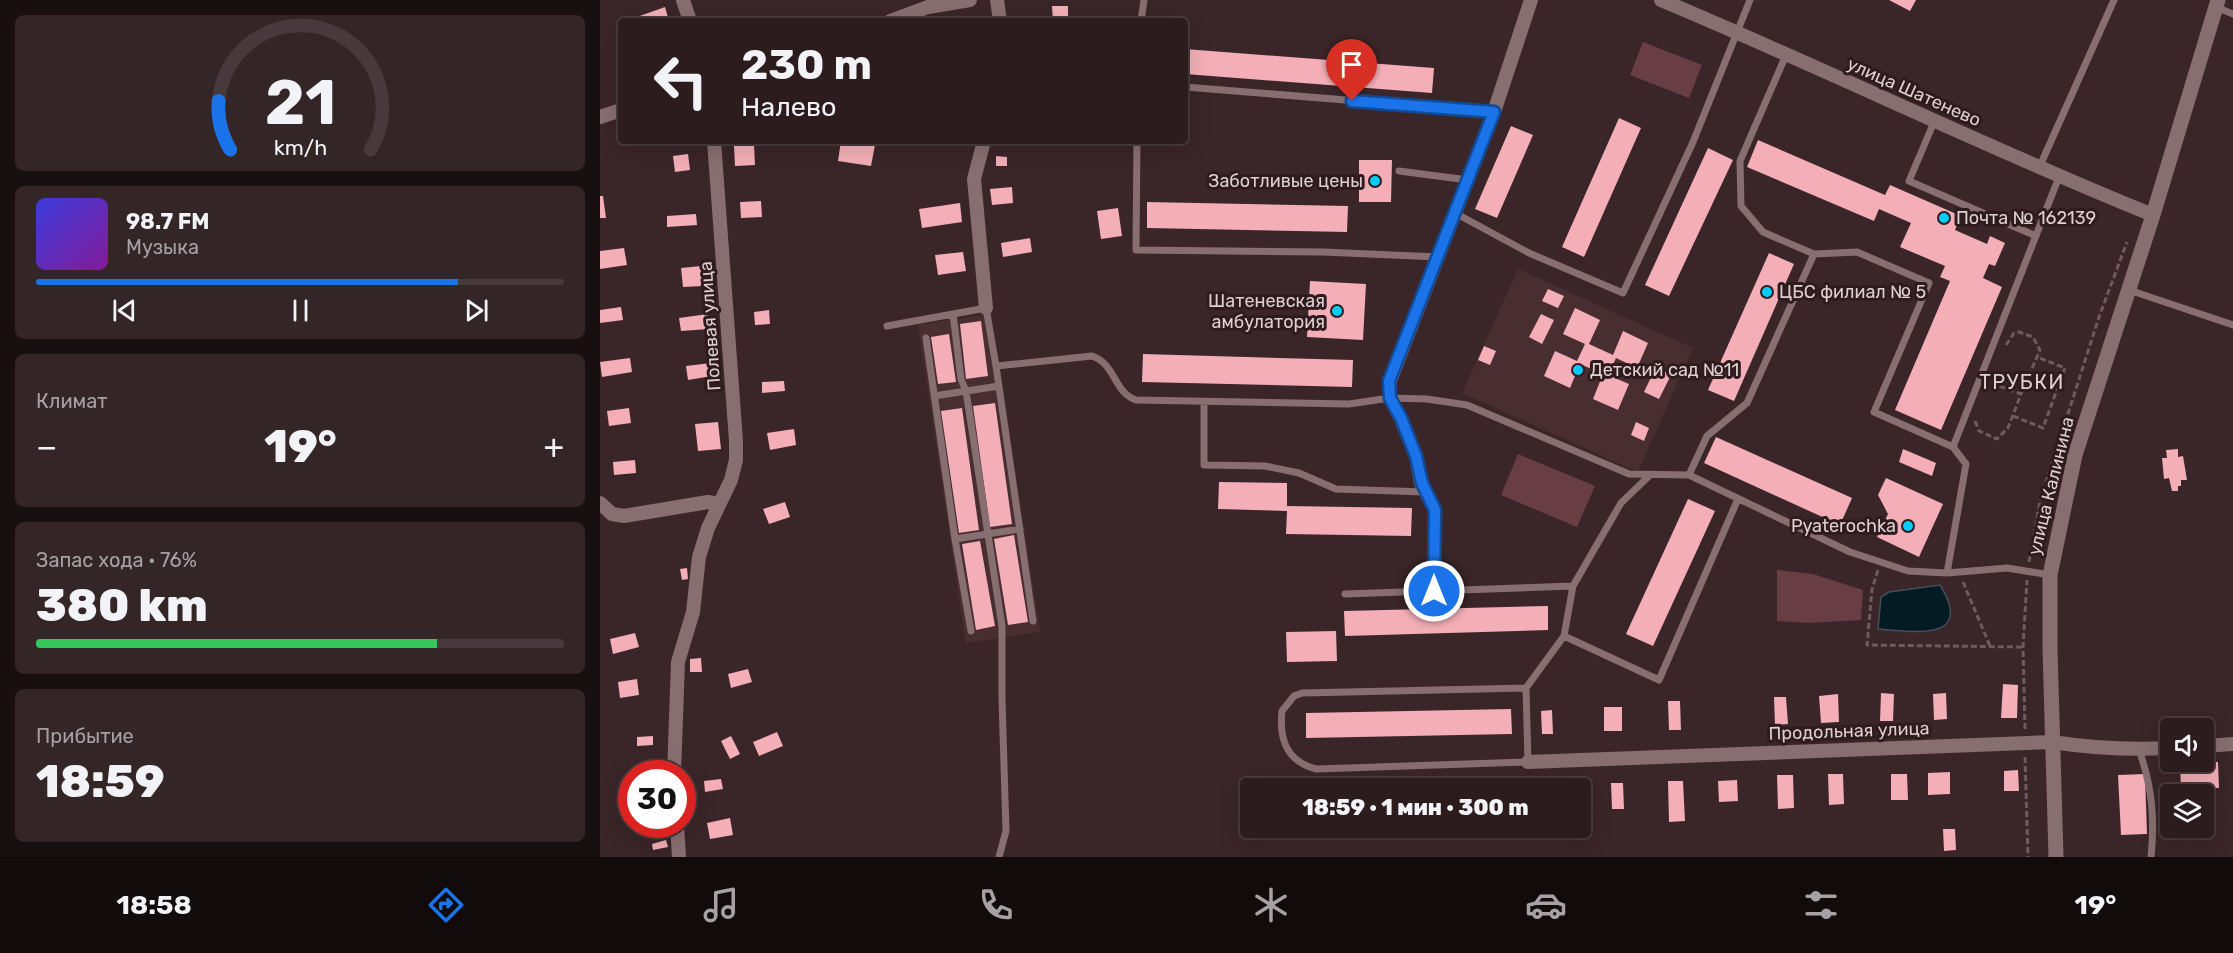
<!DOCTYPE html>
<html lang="ru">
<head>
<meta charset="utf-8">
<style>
  :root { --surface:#2c1c1e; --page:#342527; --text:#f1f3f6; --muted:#a6a1a4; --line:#483a3c; --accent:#1a73e8 }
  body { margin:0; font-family:Rubik,sans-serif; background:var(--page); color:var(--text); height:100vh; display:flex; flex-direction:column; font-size:22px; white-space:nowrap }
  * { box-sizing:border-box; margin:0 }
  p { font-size:20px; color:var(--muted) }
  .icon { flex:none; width:33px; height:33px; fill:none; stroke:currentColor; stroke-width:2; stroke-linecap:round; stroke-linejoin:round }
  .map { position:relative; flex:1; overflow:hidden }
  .side { display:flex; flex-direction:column; gap:15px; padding:15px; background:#180f10; width:600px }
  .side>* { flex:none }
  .top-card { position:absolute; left:18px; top:18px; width:570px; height:126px; border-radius:6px; box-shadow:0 6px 24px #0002,0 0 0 2px var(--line); background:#2c1c1e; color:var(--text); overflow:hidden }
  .tools { position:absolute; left:1560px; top:718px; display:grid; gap:12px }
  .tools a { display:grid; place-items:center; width:54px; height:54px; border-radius:6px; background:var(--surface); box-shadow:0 6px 24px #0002,0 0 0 2px var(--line); font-size:30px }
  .speed { position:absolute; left:18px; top:760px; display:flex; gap:12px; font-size:30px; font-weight:700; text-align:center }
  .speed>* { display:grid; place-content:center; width:78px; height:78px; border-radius:50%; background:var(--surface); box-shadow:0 6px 24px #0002,0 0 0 2px var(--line); line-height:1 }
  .speed .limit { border:9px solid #d22; background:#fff; color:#111 }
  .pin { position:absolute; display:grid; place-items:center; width:51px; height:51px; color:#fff; margin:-62px -26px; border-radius:50% 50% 50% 0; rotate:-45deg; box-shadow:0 0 6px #0007 }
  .pin .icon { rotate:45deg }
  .me { position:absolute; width:66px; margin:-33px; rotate:0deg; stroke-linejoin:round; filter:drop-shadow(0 0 4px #0008) }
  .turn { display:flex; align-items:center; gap:21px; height:126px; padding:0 24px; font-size:27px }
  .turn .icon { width:78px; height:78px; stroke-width:2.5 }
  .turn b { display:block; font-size:42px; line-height:51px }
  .big { font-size:45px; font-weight:800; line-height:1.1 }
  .side .card { flex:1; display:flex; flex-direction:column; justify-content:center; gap:9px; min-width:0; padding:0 21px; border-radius:9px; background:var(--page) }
  .side .dial { align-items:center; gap:0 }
  .dial svg { height:156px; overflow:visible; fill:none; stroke:var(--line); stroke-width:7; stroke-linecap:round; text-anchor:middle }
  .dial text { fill:var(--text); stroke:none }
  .song { display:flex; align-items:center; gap:18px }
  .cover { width:72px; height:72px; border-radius:9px; background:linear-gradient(135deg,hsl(240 70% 55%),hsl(290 70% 35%)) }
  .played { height:6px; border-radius:3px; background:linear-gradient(90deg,var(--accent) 80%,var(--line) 80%) }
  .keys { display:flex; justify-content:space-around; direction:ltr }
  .heat { display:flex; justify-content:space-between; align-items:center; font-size:33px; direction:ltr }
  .charge { height:9px; border-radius:4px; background:linear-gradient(90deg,#34c759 76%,var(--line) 0) }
  .trip { position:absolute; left:640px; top:778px; width:351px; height:60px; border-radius:6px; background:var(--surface); box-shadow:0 6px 24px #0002,0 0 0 2px var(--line); font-weight:800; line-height:60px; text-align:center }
  .menu { display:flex; height:96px; justify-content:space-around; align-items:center; background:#120b0c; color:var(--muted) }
  .menu .icon { width:42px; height:42px }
  .menu .active { color:var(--accent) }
  .menu b { font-size:27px; color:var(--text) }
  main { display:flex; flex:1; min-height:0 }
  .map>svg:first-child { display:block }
  .built { fill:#492e31 }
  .green { fill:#683e44 }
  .water { fill:#041b23; stroke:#455157; stroke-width:1.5 }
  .building { fill:#f3aeb7 }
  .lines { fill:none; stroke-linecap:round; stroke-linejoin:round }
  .path { stroke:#6d5b5d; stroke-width:3; stroke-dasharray:6 3; stroke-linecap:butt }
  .service { stroke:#876e71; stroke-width:7 }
  .minor { stroke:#876e71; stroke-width:14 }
  .secondary { stroke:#876e71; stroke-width:15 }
  .route-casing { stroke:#114b97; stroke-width:15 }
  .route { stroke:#1a73e8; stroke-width:10 }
  .poi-dot { fill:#00cbf9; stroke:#2f1b1e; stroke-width:2 }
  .labels { text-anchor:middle; stroke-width:6; stroke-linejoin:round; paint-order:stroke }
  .street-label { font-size:18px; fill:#ded0d1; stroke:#2f1b1e }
  .poi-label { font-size:18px; fill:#ded0d1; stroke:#2f1b1e; text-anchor:end }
  .neighbourhood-label { font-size:20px; letter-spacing:1.5px; fill:#ded0d1; stroke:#2f1b1e }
</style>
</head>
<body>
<main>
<section class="side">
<div class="card dial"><svg viewBox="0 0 100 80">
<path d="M14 69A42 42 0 1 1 86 69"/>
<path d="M14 69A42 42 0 0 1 8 44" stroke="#1a73e8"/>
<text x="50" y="56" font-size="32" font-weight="700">21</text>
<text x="50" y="72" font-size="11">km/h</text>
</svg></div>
<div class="card">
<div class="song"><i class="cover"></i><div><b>98.7 FM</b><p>Музыка</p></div></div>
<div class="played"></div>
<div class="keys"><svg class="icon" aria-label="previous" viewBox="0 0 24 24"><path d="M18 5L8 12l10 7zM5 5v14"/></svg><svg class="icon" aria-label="pause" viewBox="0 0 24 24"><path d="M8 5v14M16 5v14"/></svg><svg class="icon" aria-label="next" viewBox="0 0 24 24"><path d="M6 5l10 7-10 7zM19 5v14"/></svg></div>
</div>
<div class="card"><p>Климат</p>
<div class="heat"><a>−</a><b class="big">19°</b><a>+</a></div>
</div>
<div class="card"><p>Запас хода · 76%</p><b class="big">380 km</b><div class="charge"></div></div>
<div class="card"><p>Прибытие</p><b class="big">18:59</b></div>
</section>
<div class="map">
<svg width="1633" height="857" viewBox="0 0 1633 857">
  <rect width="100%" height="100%" fill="#3a2528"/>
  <!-- built -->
  <path class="built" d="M918 269 1093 348 1038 472 862 393Z
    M391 314 440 632 366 643 318 325Z"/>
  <!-- green -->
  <path class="green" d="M1043 42 1102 65 1089 98 1030 75Z
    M918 454 995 486 977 527 901 495Z
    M1177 570 1213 574 1263 590 1261 620 1209 623 1177 621Z"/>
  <!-- water -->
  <path class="water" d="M1340 585C1375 642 1314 632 1278 629L1281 597 1289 592Z"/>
  <!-- building -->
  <path class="building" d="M1289 0H1316L1310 11Z
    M452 6H468V21H453Z
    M65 7 69 21H35L34 18Z
    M585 49 834 68 832 93 585 74Z
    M1019 118 1041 128 984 257 962 247Z
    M911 126 933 135 897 218 875 209Z
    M1158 140 1285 195 1290 185 1361 216 1355 230 1387 244 1390 236 1405 243 1395 266 1389 264 1383 278 1402 287 1341 430 1295 410 1350 281 1340 277 1345 266 1300 247 1311 223 1279 209 1274 221 1147 167Z
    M241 141 275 145 271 166 238 161Z
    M154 145 155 165 135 166 134 146Z
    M1108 148 1133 160 1069 296 1045 285Z
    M88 154 90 170 75 172 73 156Z
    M396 156 407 157V166H396Z
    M759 160H792L791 202H759Z
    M412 187 413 203 392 205 390 189Z
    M0 196H3L6 218H0Z
    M161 201 162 217 141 218 140 202Z
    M547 202 748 206 747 232 547 228Z
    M360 203 362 222 322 228 319 209Z
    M518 208 522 236 501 239 497 211Z
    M96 214 97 225 67 227V216Z
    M430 238 432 252 403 257 401 243Z
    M24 248 27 265 0 269V251Z
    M363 252 366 271 338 275 335 255Z
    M1169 253 1194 264 1134 401 1108 390Z
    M101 266 103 286 83 287 81 268Z
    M710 281 766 284 763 340 707 337Z
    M948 289 964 296 958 308 942 301Z
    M21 307 23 320 0 323V310Z
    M975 308 1000 320 989 344 1013 355 1023 331 1048 343 1037 368 1016 358 1008 375 1029 384 1018 410 993 399 1003 374 980 364 970 388 944 376 955 351 977 361 985 344 963 334Z
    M169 310 170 324 155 325 154 312Z
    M108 314 109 329 81 331 79 318Z
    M941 314 954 320 942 344 929 337Z
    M381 321 388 376 366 379 360 324Z
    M349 334 356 382 338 384 331 337Z
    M884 346 896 351 890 365 878 360Z
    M543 354 753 360 752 387 542 382Z
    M30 358 32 372 2 377 0 362Z
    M111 363 112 376 88 380 86 366Z
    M1056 367 1071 375 1059 399 1044 392Z
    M184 381 185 391 162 393V382Z
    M395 403 412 524 390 527 373 406Z
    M29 408 31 423 9 426 7 411Z
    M362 408 379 530 359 533 341 411Z
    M118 422 121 449 98 451 95 424Z
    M1036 422 1049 428 1044 441 1031 435Z
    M194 429 196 445 170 450 167 433Z
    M1116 437 1252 498 1240 525 1104 463Z
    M1303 449 1336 463 1332 476 1299 462Z
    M1578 449V457L1583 456 1587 480H1581V486H1578V491H1572L1569 478 1564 479 1562 458H1567L1566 450Z
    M35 460 36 473 14 475 13 462Z
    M1286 478 1343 504 1319 557 1277 537 1288 514 1278 495Z
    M619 482 687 483V506L812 508 811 536 686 534 687 511 618 509Z
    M1088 499 1115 511 1053 646 1026 634Z
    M185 502 190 517 169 524 163 509Z
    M414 535 428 622 408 625 394 539Z
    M380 541 395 626 376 630 362 544Z
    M87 568 88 579 82 580 80 569Z
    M948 606V630L745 636 744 611Z
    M736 631 737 661 687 662 686 632Z
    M35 633 39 647 13 654 10 639Z
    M101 658 102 672H90V659Z
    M148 669 152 682 131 688 128 674Z
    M37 679 39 695 20 698 18 682Z
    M1403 684 1418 685 1417 718H1401Z
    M1281 693 1294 694 1293 721H1280Z
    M1346 693 1347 719 1334 720 1333 694Z
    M1238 694 1239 722 1221 723 1219 696Z
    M1174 697H1186L1188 724 1175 725Z
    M1068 701H1080L1081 730H1069Z
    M1004 707H1022V731H1004Z
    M911 709 912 734 706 738V713Z
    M952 710 953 734H942L941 711Z
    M177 732 183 746 159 756 153 742Z
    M53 736V745L37 746V737Z
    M131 736 140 754 130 759 121 741Z
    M1618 762 1619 788 1581 789 1580 763Z
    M1418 770 1419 791H1404V771Z
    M1350 772V794L1328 795V773Z
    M1228 774H1243L1244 804 1229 805Z
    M1291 774H1307L1308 800H1291Z
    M1545 774 1547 834 1521 835 1518 775Z
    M1177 775H1193L1194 808 1178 809Z
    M121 779 123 789 105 792 104 781Z
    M1137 780 1138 801 1119 802 1118 781Z
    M1068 781H1083L1085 821 1069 822Z
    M1011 783H1023L1024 809H1012Z
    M130 818 133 835 110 839 107 823Z
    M1343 829H1355L1356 850 1344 851Z
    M66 840 68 847 53 850 52 844Z"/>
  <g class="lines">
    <!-- path -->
    <path class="path" d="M1406 345 1414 333 1419 332 1433 337 1440 350 1421 394
      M1413 416 1443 428 1465 368 1437 357
      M1375 421 1379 431 1397 439 1408 428 1421 394 1390 383
      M1429 562 1440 501 1499 317 1527 242
      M1278 570 1272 589 1267 645 1423 647
      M1363 582 1390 646
      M1425 729 1423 647 1427 580
      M1425 757 1428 857"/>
    <!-- service -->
    <path class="service" d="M1616 7 1633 14
      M541 21 544 0
      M1186 55 1140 161 1141 206 1163 232 1214 254
      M585 87 894 112
      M1334 122 1309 181 1436 236
      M537 141 536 250 723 252 838 257
      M1439 168 1514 0
      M799 171 868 180
      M855 213 929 253 1023 293 1093 142 1150 0
      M1529 290 1633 325
      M353 314 361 379 366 391 402 626V700L406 831 399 857
      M287 326 386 308 396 366 492 356C516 364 513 392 536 400L749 404 790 398 827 399 867 405 1029 474 1089 475 1250 552 1308 571 1347 573
      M326 338 355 539 371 631
      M396 366 433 621
      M334 396 399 386
      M604 402V465L665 466 699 473 736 489 825 492
      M1089 475 1107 436 1147 403 1214 254 1257 252 1329 283 1274 412 1353 447
      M355 539 420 529
      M1450 575 1407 568 1347 573 1366 464 1353 447 1459 177
      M745 594 973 586
      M964 636 1059 680 1138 499
      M926 688 702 693 694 696 682 711C679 739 686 761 716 769L928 762 926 688 964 636 973 586 1021 503 1049 476
      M1539 750C1552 786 1555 819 1551 857"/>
    <!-- minor -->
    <path class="minor" d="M83 0 90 21
      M397 0 400 21
      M1061 0C1226 69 1387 148 1553 215
      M290 21 328 7 370 0
      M0 117 21 110
      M384 141 374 179 386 308
      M0 503 12 514 24 516 108 502 119 504
      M834 591 835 510 821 483 816 456 801 419 790 398V381L894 112 931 0
      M1604 746 1633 744
      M928 762 1452 742C1491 748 1530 750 1570 748
      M74 774 78 662 93 612 99 557 108 528 131 480 136 460V441L114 141
      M77 825 79 857"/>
    <!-- secondary -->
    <path class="secondary" d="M1456 857 1450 649V575L1475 455 1553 215 1618 0"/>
  </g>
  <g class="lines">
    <!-- route casing -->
    <g class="route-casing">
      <path id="route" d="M752 101 894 112 789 381 790 398 801 418 816 456 822 483 835 510 834 591"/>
    </g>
    <!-- route -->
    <use href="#route" class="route"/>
  </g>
  <!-- markers -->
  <g class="poi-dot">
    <circle cx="775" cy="181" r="6"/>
    <circle cx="1344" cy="218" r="6"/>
    <circle cx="1167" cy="292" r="6"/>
    <circle cx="737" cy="311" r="6"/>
    <circle cx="978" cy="370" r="6"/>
    <circle cx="1308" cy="526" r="6"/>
  </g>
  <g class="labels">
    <!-- street labels -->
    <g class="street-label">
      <text transform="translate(1314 92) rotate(24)" y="6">улица Шатенево</text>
      <text transform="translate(110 326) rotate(-94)" y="6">Полевая улица</text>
      <text transform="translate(1451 486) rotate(-76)" y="6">улица Калинина</text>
      <text transform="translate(1249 731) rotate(-2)" y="6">Продольная улица</text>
    </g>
    <!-- poi labels -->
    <g class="poi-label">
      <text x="763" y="187">Заботливые цены</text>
      <text x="1356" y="224" text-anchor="start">Почта № 162139</text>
      <text x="1179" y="298" text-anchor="start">ЦБС филиал № 5</text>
      <text x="725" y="307">Шатеневская<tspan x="725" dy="21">амбулатория</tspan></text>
      <text x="990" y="376" text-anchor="start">Детский сад №11</text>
      <text x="1296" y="532">Pyaterochka</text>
    </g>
    <!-- neighbourhood labels -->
    <g class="neighbourhood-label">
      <text x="1422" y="389">ТРУБКИ</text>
    </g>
  </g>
</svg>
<div class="tools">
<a><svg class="icon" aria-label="sound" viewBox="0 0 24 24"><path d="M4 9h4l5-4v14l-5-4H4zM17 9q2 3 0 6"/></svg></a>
<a><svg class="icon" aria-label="layers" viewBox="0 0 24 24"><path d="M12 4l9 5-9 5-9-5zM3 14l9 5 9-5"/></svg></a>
</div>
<div class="speed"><div class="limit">30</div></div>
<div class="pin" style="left:752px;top:101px;background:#d93025"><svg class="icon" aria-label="arrive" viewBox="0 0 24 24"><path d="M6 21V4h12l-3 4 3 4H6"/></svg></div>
<svg class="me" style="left:834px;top:591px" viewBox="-20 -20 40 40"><circle r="17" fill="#1a73e8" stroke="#fff" stroke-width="3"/><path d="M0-11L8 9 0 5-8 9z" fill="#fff"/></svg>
<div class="trip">18:59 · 1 мин · 300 m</div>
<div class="top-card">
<div class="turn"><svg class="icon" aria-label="left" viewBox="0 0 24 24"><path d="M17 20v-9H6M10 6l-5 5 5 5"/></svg><div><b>230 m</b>Налево</div></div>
</div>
</div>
</main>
<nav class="menu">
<b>18:58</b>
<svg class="icon active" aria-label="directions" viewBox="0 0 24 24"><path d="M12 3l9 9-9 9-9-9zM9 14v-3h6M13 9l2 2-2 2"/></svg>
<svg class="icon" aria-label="music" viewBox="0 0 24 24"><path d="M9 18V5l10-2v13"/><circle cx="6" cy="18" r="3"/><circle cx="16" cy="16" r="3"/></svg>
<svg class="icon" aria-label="phone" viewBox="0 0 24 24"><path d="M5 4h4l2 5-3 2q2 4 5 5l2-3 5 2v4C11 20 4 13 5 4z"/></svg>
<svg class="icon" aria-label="climate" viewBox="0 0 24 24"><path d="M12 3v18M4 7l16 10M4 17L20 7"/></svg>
<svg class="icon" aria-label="car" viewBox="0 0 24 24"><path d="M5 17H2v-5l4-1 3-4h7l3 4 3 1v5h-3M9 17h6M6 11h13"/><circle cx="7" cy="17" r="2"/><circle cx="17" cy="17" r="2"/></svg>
<svg class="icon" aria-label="filters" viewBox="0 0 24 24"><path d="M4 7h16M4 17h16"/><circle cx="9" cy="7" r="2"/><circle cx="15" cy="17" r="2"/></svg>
<b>19°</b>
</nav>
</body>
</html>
